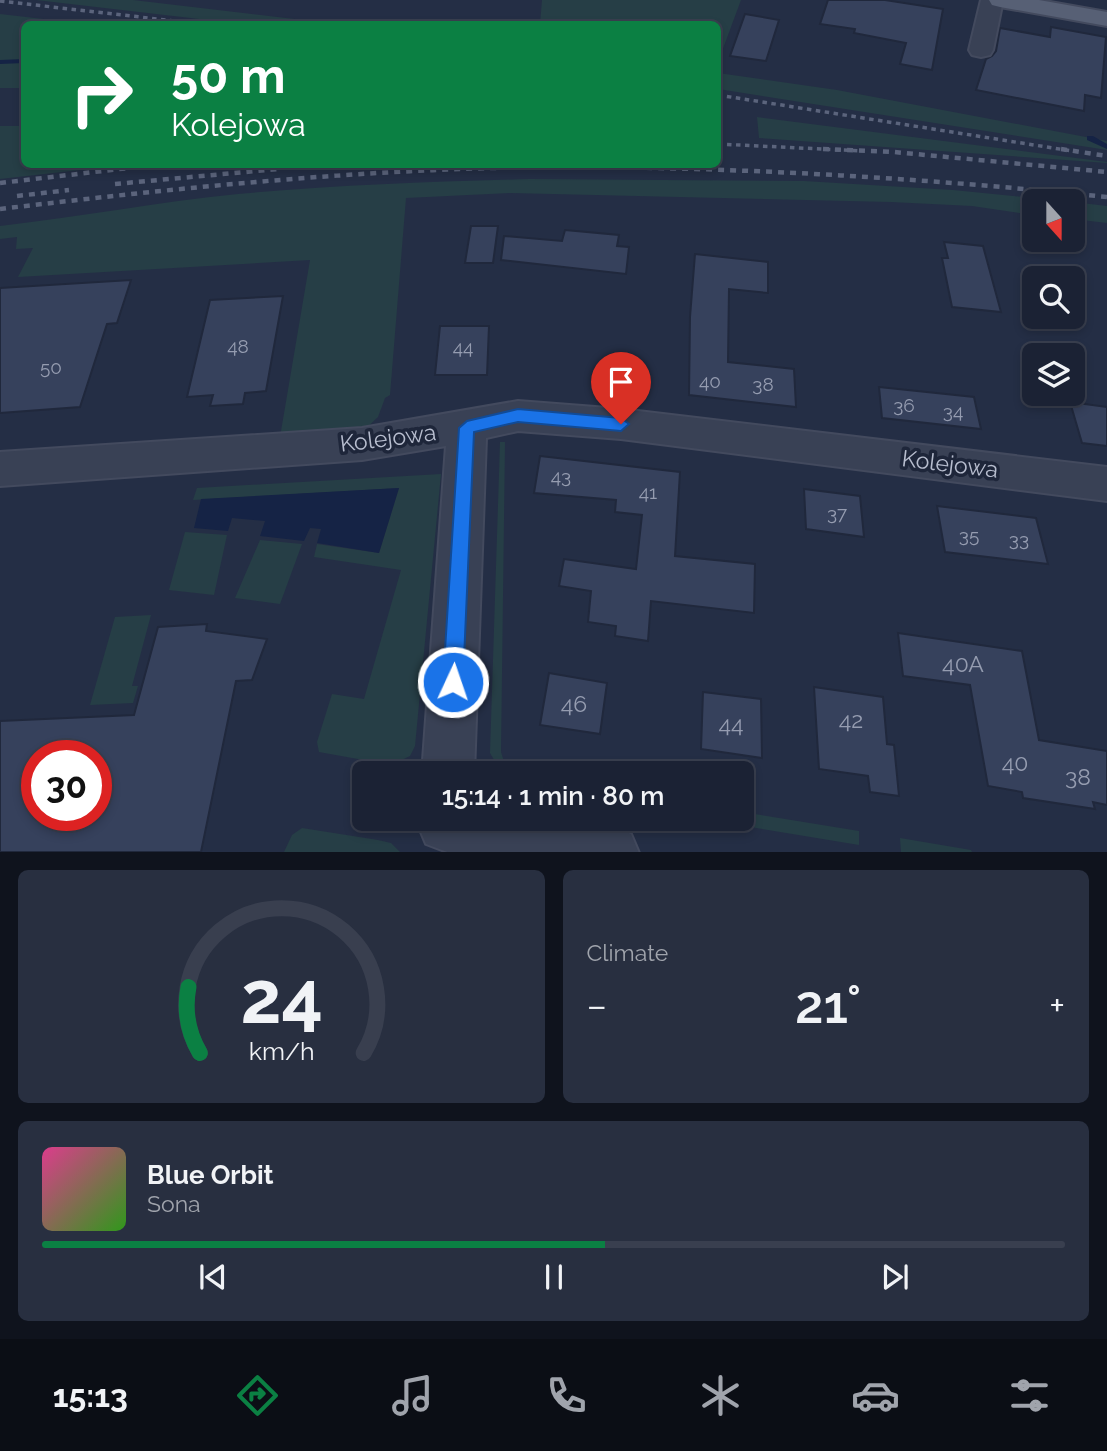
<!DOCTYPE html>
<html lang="en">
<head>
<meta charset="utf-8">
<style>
  :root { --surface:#1b2234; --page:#282f40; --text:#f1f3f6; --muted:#a0a4ac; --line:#393f4f; --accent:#0b8043 }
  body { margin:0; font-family:Raleway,sans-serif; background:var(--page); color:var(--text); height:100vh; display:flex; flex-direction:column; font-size:26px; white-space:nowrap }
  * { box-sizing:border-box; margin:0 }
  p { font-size:23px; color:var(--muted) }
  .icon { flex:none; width:38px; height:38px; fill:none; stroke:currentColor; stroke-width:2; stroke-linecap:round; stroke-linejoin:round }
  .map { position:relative; height:852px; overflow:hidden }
  .panel { display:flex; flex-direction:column; gap:18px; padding:18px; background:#0f131d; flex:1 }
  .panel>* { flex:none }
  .hud { position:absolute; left:21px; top:21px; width:700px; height:147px; border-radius:10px; box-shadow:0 4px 10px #0003,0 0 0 2px var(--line); background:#0b8043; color:#fff; overflow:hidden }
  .needle { width:46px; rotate:159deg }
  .controls { position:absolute; left:1022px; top:189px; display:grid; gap:14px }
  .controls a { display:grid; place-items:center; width:63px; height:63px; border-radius:10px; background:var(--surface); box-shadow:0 4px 10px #0003,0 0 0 2px var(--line); font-size:35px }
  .speed { position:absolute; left:21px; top:740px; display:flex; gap:14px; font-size:35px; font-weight:700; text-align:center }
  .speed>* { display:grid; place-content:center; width:91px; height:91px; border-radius:50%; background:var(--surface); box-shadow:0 4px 10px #0003,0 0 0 2px var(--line); line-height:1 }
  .speed .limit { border:10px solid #d22; background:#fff; color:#111 }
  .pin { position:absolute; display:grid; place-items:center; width:60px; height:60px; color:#fff; margin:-72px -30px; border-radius:50% 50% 50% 0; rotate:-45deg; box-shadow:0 0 7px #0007 }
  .pin .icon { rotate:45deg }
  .me { position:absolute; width:77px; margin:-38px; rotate:3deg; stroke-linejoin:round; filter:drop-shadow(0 0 5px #0008) }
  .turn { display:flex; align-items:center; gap:24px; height:147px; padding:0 35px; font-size:32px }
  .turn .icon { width:91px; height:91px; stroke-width:2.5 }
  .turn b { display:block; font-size:49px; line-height:60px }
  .big { font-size:52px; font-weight:600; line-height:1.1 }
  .panel .tile { flex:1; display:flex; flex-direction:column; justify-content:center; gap:10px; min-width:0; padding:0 24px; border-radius:10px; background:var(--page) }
  .panel .dial { align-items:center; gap:0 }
  .dial svg { height:182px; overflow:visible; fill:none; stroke:var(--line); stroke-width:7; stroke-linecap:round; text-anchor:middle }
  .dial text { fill:var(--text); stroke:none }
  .song { display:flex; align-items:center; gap:21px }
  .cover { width:84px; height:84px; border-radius:10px; background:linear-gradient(135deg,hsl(330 70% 55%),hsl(110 70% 35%)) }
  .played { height:7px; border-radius:4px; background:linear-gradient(90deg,var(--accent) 55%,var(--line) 55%) }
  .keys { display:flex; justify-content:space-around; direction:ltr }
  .heat { display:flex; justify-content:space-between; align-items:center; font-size:38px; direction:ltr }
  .panel .tiles { flex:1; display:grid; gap:18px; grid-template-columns:1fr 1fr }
  .tile:last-child { grid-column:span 2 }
  .trip { position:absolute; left:352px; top:761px; width:402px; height:70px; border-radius:10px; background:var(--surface); box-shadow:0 4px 10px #0003,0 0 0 2px var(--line); font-weight:600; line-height:70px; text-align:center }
  .tab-bar { display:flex; height:112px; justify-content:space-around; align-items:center; background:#0b0e15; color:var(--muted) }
  .tab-bar .icon { width:49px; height:49px }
  .tab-bar .active { color:var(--accent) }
  .tab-bar b { font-size:32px; color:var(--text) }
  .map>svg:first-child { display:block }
  .green { fill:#263e46 }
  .water { fill:#152345 }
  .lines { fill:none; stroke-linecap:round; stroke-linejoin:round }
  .stream { fill:#152345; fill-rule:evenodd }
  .building { fill:#36415c; stroke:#20283c; stroke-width:2; fill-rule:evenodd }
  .minor-casing { stroke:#434a5e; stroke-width:4 }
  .major-casing { stroke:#434a5e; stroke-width:4 }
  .minor { fill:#394155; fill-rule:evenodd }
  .major { fill:#576075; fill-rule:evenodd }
  .rail-far1 { stroke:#5b647c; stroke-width:3.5; stroke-dasharray:4.5 4.5; stroke-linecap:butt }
  .rail { stroke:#5b647c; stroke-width:4.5; stroke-dasharray:6 6; stroke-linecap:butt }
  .route { fill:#1a73e8; stroke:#114b97; stroke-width:2 }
  .labels { text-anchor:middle; stroke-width:7; stroke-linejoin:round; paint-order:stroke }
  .number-label { font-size:19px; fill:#959cb0 }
  .street-label { font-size:23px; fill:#b7bdce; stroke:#1e263a }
  .near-number-label { font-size:23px; fill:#959cb0 }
</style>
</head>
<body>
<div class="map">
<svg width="1107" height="853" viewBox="0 0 1107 853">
  <rect width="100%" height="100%" fill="#242e45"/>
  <!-- green -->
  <path class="green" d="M36 0H133L337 24H242Z
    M542 0H741L718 62V24H540Z
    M0 14 87 24H24V88H0Z
    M718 73 837 90 1107 141V150L718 89Z
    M757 117 1107 162V163L759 138Z
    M0 126H24V164L124 165 0 179Z
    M530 179 804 181 953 190 1064 201H1034V215L972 206 891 202 510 193 406 198 390 395 385 398 378 417 362 432 280 437 310 260 18 277 33 248 16 249 17 237 0 239V226C79 217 158 202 238 194 335 185 432 182 530 179Z
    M1073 202 1107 206V223L1073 219Z
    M500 442H505L501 752 507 771 516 773H502L490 753Z
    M441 474 415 746 410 756 391 765 319 752 317 742 332 694 364 699 401 570 314 557 317 544 379 553 399 488 193 500 197 488Z
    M185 532 227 535 214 595 169 590Z
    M260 540 302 544 280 604 235 598Z
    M151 615 132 686H138L133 703 90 705 115 617Z
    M742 812 859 831V845L702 819H742Z
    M302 828 378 840 391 843 400 852H284L292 835Z
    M900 838 971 850 972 852H901Z"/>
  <!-- water -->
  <path class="water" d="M399 488 379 553 317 543 321 529 310 528 304 541 260 536 265 521 232 518 228 531 194 528 201 499Z"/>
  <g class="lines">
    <!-- stream -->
    <path class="stream" d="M24 59V63L0 64V60Z
      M1087 136H1093L1107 144V149L1087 140Z"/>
  </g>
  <!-- building -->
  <path class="building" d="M828 0H885L943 9 932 70 900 64 906 43 854 33 855 29 820 24Z
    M745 14 779 20 766 61 730 56Z
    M1051 27 1106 37 1101 98 1085 95 1084 111 976 90 986 59 992 56 996 51 1000 28 1050 37Z
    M471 226H498L493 263H465Z
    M565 230 619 235 617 246 629 247 626 274 501 260 504 236 562 241Z
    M944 242 983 246 1001 312 952 307 942 258H948Z
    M695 254 768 262V293L729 289 728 362 794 369 796 407 689 395 690 317Z
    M131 280 117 323 107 324 80 407 0 413V288Z
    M283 296 266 391 245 393 243 404 210 406 213 395 187 397 210 300Z
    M440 326H489L487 375H435Z
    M879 387 974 397 981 429 882 418Z
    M1070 402 1107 407V446L1082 443Z
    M540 456 680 472 675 556 755 564 754 613 651 601 648 641 615 636 616 626 588 622 591 591 559 586 564 559 636 569 642 515 615 512 616 500 534 493Z
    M804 489 860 496 864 537 806 529Z
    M937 506 1036 518 1048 564 945 552Z
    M207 624 206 631 267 639 252 680 236 681 201 852H0V721L134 715 158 627ZM37 756H96V816H37Z
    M898 633 1022 651 1039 740 1107 751V805L1093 802 1095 809 1023 798 1022 792 988 786 970 685 903 676Z
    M549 673 607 683 600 734 540 725Z
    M814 687 883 697 887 744 894 745 899 796 870 792 868 776 819 769Z
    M703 692 761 699 762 758 701 749Z"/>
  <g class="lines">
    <!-- minor casing -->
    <g class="minor-casing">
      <path id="minor" d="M981 0H1003L993 50 990 55 981 57 972 55 969 50Z
        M518 401 621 409 1107 467V501L621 439 518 431 486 438 474 774H422L446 446 362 460 0 486V452L362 428Z
        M421 819C485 819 572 809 631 834L639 853H450L426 844 418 825Z"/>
    </g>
    <!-- major casing -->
    <g class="major-casing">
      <path id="major" d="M989 0H1039L1107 12V26L1000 7 992 5Z"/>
    </g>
    <!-- minor -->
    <use href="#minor" class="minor"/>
    <!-- major -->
    <use href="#major" class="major"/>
    <!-- rail-far1 -->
    <path class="rail-far1" d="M0 1 201 24
      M718 95 1072 151
      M718 144 862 151"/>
    <!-- rail -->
    <path class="rail" d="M823 149 894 152 1107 172
      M1061 149 1107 156
      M0 183 163 164
      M115 184 278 169
      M17 196 69 190
      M0 209C185 187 370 168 556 167 741 167 923 178 1107 197"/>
  </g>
  <!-- route -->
  <path class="route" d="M518 409 621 418 629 424 621 431 518 422 474 432 463 682 460 689 453 692 446 689 443 682 459 428 467 421Z"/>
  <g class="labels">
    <!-- number labels -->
    <g class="number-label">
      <text x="238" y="353">48</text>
      <text x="463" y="354">44</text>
      <text x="51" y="374">50</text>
      <text x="710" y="388">40</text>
      <text x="763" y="391">38</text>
      <text x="904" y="412">36</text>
      <text x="953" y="418">34</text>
      <text x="561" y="483">43</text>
      <text x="648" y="499">41</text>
      <text x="837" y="520">37</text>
      <text x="969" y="542">35</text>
      <text x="1019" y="546">33</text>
    </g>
    <!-- street labels -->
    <g class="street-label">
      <text transform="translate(388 438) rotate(-7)" y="8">Kolejowa</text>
      <text transform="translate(950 464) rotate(7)" y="8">Kolejowa</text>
    </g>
    <!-- near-number labels -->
    <g class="near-number-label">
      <text x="963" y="672">40A</text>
      <text x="574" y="712">46</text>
      <text x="851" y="728">42</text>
      <text x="731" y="732">44</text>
      <text x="1015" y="771">40</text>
      <text x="1078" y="785">38</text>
    </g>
  </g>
</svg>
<div class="controls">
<a><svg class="needle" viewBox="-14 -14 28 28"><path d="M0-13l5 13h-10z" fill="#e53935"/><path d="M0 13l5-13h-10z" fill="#a0a4ac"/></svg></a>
<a><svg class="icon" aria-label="search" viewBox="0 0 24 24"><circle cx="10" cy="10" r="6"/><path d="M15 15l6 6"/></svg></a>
<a><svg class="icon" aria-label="layers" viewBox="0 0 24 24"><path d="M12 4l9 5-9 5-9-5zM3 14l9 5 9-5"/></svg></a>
</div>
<div class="speed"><div class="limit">30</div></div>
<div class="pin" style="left:621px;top:424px;background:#d93025"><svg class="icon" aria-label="arrive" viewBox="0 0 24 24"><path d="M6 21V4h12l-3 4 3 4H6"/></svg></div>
<svg class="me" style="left:453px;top:682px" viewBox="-20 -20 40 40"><circle r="17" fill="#1a73e8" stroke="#fff" stroke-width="3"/><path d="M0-11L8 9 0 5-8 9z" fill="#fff"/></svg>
<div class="trip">15:14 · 1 min · 80 m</div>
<div class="hud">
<div class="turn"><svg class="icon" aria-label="right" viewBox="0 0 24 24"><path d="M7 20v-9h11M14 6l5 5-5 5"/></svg><div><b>50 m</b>Kolejowa</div></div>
</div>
</div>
<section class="panel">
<div class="tiles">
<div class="tile dial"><svg viewBox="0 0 100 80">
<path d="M14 69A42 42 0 1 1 86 69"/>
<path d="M14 69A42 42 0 0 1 9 40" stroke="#0b8043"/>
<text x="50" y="56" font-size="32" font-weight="700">24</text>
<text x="50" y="72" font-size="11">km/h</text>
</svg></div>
<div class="tile"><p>Climate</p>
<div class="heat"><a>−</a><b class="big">21°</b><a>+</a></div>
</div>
<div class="tile">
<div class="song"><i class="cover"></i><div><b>Blue Orbit</b><p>Sona</p></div></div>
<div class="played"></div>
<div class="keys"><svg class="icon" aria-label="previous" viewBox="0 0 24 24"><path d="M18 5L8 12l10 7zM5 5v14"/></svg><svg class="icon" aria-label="pause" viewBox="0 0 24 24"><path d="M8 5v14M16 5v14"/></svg><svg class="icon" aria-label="next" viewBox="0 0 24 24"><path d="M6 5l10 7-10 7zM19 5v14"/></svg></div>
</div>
</div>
</section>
<nav class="tab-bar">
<b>15:13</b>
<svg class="icon active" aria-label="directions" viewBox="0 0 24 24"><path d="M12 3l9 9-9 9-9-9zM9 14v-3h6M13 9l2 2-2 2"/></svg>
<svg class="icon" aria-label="music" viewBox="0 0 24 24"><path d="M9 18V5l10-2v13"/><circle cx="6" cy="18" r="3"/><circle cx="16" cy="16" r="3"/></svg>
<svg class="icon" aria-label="phone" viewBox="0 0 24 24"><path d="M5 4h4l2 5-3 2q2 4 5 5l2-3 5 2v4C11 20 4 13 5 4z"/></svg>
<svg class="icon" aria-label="climate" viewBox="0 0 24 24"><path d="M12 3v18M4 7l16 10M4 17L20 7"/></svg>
<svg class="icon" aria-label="car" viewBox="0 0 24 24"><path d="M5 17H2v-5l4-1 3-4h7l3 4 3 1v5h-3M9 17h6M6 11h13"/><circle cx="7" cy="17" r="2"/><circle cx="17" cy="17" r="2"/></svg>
<svg class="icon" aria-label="filters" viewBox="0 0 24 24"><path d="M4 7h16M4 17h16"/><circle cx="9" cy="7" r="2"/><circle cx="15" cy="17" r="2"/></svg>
</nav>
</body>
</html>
